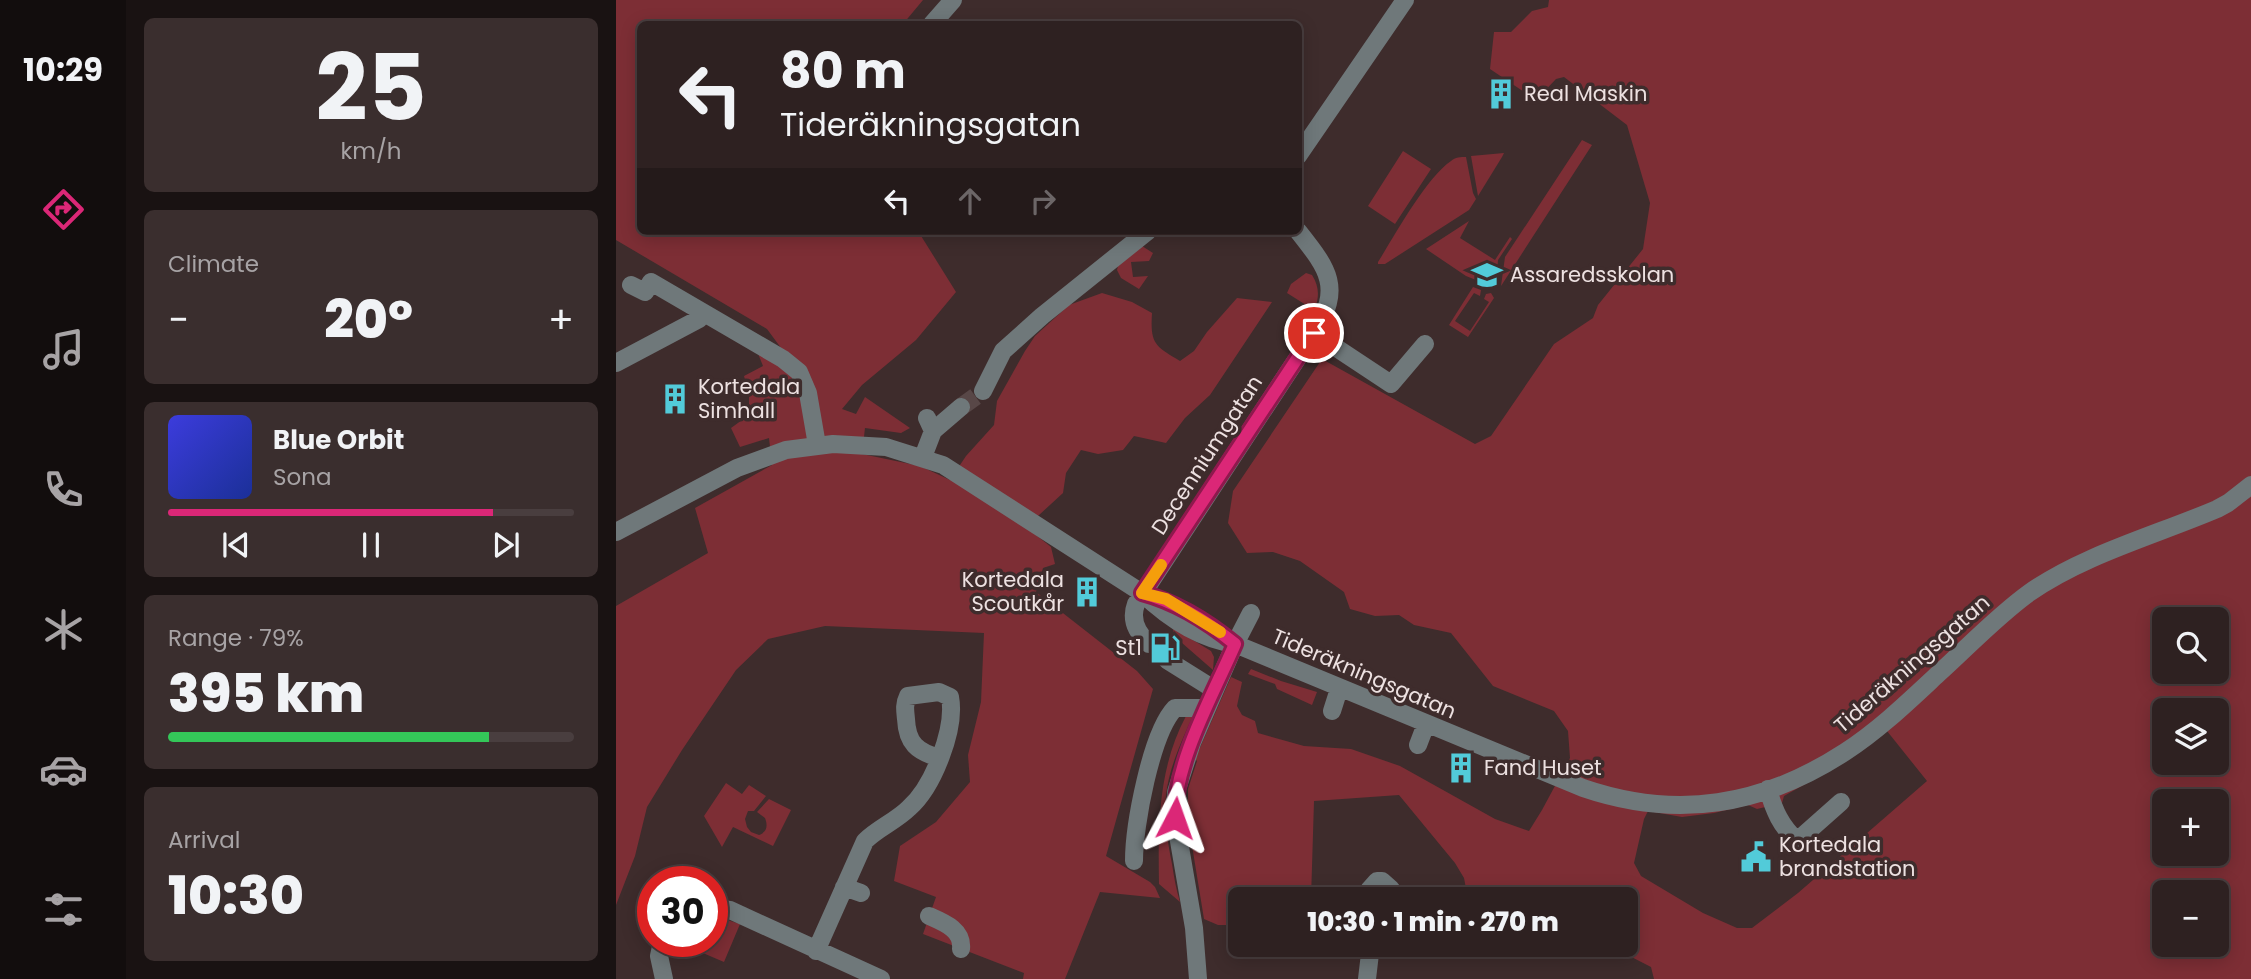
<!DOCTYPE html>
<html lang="en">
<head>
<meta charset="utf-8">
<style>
  :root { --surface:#2e2121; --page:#3a2e2e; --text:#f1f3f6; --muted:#a7a3a5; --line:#493e3f; --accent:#db2777 }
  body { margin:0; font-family:Poppins,sans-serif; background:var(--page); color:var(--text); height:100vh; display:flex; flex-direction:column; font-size:26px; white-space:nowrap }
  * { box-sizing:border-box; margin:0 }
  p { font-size:23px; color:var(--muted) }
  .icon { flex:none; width:38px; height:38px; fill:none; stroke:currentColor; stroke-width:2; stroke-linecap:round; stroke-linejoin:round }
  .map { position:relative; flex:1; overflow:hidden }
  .sheet { display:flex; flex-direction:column; gap:18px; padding:18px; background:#191212; width:490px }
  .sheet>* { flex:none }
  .top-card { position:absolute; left:21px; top:21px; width:665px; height:214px; border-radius:10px; box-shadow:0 4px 18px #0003,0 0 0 2px var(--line); background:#2e2121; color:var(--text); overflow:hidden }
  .controls { position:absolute; left:1536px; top:607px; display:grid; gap:14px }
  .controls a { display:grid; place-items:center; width:77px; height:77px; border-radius:10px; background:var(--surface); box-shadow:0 4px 18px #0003,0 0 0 2px var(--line); font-size:35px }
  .speed { position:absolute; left:21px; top:866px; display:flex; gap:14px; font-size:35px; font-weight:700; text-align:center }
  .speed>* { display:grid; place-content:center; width:91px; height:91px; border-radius:50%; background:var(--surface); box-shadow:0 4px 18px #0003,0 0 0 2px var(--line); line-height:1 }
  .speed .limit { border:10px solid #d22; background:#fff; color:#111 }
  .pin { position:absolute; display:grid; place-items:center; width:60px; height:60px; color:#fff; margin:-30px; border:4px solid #fff; border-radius:50%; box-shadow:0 2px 7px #0007 }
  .me { position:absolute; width:77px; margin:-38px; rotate:4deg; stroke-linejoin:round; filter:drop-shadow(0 0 5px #0008) }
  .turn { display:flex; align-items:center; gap:24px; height:147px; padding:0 28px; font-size:32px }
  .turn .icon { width:91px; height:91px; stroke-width:2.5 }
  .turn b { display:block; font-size:49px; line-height:60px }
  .lanes { display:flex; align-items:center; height:66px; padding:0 28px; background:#0003; justify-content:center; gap:35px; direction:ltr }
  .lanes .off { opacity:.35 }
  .big { font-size:52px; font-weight:800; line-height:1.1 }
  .sheet .widget { flex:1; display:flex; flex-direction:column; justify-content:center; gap:10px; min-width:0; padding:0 24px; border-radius:10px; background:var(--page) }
  .sheet .dial { align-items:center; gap:0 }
  .dial b { font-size:91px; line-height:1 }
  .song { display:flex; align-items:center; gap:21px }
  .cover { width:84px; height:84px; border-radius:10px; background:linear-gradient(135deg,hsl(240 70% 55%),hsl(230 70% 35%)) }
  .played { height:7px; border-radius:4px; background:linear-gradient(90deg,var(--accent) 80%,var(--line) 80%) }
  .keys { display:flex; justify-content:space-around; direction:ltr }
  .heat { display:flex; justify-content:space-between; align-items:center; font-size:38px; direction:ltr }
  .charge { height:10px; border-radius:5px; background:linear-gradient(90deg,#34c759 79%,var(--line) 0) }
  .trip { position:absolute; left:612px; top:887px; width:410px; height:70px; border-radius:10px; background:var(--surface); box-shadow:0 4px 18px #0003,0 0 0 2px var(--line); font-weight:800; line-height:70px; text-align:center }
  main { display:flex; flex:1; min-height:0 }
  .tab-bar { display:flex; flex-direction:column; width:126px; justify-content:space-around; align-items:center; background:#120d0d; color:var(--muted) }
  .tab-bar .icon { width:49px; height:49px }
  .tab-bar .current { color:var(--accent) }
  .tab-bar b { font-size:32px; color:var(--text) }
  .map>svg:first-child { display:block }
  .green { fill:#7d2e35; fill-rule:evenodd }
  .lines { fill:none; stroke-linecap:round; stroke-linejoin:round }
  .minor-tunnel { stroke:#584747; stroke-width:18; stroke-dasharray:18 9; stroke-linecap:butt }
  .minor { stroke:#6f787a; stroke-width:18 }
  .route-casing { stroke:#8e194d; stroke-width:18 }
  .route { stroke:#db2777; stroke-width:12 }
  .slow { stroke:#f59e0b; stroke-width:12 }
  .labels { text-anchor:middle; stroke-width:7; stroke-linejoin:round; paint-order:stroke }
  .poi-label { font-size:21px; fill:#ede1e1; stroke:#3e2c2c; text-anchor:start }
  .street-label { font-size:21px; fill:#ede1e1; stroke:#3e2c2c }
</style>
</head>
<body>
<main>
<nav class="tab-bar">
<b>10:29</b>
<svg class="icon current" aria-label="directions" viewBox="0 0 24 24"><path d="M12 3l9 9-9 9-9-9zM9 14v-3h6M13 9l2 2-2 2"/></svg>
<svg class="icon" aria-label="music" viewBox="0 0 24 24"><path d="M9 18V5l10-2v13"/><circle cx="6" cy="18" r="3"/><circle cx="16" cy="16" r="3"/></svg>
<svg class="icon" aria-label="phone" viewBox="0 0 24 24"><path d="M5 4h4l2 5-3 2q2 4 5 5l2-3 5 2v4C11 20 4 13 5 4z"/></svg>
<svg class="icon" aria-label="climate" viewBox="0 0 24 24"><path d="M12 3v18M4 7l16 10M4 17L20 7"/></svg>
<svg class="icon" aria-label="car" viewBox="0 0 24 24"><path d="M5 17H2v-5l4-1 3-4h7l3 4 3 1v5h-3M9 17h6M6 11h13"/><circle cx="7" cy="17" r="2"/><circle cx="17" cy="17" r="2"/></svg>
<svg class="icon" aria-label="filters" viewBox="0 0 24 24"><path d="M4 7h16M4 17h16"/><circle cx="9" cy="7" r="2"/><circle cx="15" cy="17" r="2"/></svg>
</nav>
<section class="sheet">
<div class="widget dial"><b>25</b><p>km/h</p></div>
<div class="widget"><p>Climate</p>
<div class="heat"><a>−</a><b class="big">20°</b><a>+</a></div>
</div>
<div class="widget">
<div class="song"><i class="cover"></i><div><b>Blue Orbit</b><p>Sona</p></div></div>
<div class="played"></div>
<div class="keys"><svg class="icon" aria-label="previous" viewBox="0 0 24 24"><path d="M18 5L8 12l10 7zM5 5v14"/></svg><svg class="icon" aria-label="pause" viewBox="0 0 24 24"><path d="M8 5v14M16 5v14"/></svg><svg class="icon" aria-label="next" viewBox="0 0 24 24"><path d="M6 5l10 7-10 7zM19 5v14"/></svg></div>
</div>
<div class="widget"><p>Range · 79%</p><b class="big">395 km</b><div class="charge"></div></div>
<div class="widget"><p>Arrival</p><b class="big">10:30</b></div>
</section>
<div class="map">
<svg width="1635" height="979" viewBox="0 0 1635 979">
  <rect width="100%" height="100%" fill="#3e2c2c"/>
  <!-- green -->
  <path class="green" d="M0 0H307L287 24H24V231H302L340 292 300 340 246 385 226 409 240 414 249 397 294 428 285 433 249 428 246 454 304 466 334 480 350 456 378 425 381 401 409 351 419 336 453 305 486 293 516 302 536 313C534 344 539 346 564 361L578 351 591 332 621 298 656 302 594 395 569 418 550 443 518 436 507 450 482 454 465 450 450 473 447 493 410 527 435 547 439 564 427 568 420 592 521 671 537 689 490 856 534 882 539 887 544 898 484 892 449 979H407L408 973 307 934 320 897 278 881 284 846 320 822 354 782 352 755 365 702 368 633 209 626 152 639 120 670 66 750 31 807 19 856 0 905V606L92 553 79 508 156 465 153 438 124 447 115 428 133 415 152 409 151 405 133 410V395L128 376 147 366 141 351 168 352 151 329 0 240Z
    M933 0H1635V979H1038L1035 967 992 945H1010V900L852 899 848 878 839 863 783 795 698 801 695 899 625 900V925H602L588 919 572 821V789L581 761 579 759 615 677 626 682 621 706 626 715 639 721 642 733 688 746 735 749 784 766 879 819 913 831 926 810 954 758 952 731 938 711 877 686 835 633 798 625 783 615 759 616 734 609 728 592 684 561 657 552 631 553 612 523 617 491 706 359 859 444 875 436 938 344 977 318 982 305 1027 249 1034 203 1011 125 948 77 940 79 920 100 874 69 878 32H895L916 11 932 7ZM1549 620H1601V672H1549ZM1549 710H1601V763H1549ZM1271 731 1311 781 1182 893 1136 928H1121L1087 913 1025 876 1018 863 1028 819 1032 811 1066 817 1098 813 1132 805 1141 809 1166 803 1168 796 1207 774ZM1549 802H1601V854H1549ZM1549 892H1601V945H1549Z
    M966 140 976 145 885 286 889 257Z
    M787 151 815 169 779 224 752 206Z
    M888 153 886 157 862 196 855 156Z
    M850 157 857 193 860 199 853 210 769 264H762V262C779 235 810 178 835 161 839 157 845 157 850 157Z
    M853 221 844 238 879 260 894 237 896 239 882 260 880 288 850 276 810 249Z
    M526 246 537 253 533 261 515 262 517 277 532 276 523 289 505 278 501 270 502 266Z
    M690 273 696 275C703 286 704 297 698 310L671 293 675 284Z
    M857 287 865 290 864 296 858 293 839 321 854 331 873 302 868 299 870 294 875 293 878 298 852 337 833 325Z
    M557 628 595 651 598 657 597 670 558 636Z
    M635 669 665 681 701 692 696 705 661 689 659 684 632 674Z
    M570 716H576V718C549 777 543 799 556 864 558 877 560 889 564 902L543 884C542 826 542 768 570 716Z
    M110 783 126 794 133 785 150 796 138 811H132L129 819 131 827 135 832 143 835C151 832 152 826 149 818L141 812 153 799 175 810 157 846 117 827 106 847 88 816Z
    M96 918H105L124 924 108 962 61 942H96Z"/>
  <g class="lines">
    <!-- minor-tunnel -->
    <path class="minor-tunnel" d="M345 407 367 391"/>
    <!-- minor -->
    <path class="minor" d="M316 24 337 0
      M682 156 789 0
      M15 285 29 292 35 282 167 359 183 372 192 393 201 445
      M698 333 775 384 809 344
      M0 363 83 319 88 313
      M367 391 387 351 426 316 532 231
      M317 431 345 407
      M307 457 317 431 311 418
      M0 532 121 468 170 450 217 444 270 447 327 465 526 593C551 617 584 639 619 644L967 788C1061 820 1146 806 1229 752 1263 730 1293 701 1322 674 1352 647 1380 617 1413 593 1467 555 1540 535 1601 509L1612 503 1635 485
      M533 644C521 633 514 620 520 604L698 333C727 287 712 269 682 231
      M551 660 599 690
      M716 711 723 689
      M802 745 810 724
      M1152 789C1158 811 1165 826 1181 841L1225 802
      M518 861C518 826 535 733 559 708H591
      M228 887 245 893
      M753 900V890L761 881H766L775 889 776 900
      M96 908 114 910 265 979
      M313 916C329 923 347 930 345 949
      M46 942 43 956 48 979
      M200 951 249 841C262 828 280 821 293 808 317 787 340 729 334 697L323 692 292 696C288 704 289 710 290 719 291 743 301 752 324 758
      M582 979 578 928 559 818 560 792 576 743 619 644 635 613
      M751 979 755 945"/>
  </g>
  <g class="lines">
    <!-- route casing -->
    <g class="route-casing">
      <path id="route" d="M559 818C558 763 597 695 619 644 592 622 560 602 526 593L698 333"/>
    </g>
    <!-- route -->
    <use href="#route" class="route"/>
    <!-- slow -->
    <path class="slow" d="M545 565 526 593 550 599 604 632"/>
  </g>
  <!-- icons -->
  <defs>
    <g id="building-bare" transform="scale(2.415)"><path d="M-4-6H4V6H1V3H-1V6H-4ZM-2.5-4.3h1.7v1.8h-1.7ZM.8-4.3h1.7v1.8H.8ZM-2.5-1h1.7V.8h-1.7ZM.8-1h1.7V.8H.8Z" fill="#52cbd9" stroke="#3e2c2c" stroke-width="2.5" paint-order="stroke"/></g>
    <g id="school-bare" transform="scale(2.415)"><path d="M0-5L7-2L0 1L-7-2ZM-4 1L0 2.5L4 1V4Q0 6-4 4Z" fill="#52cbd9" stroke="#3e2c2c" stroke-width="2.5" paint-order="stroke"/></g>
    <g id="fuel-bare" transform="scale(2.415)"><path d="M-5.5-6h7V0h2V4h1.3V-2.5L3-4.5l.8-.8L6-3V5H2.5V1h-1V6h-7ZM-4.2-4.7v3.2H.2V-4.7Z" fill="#52cbd9" stroke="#3e2c2c" stroke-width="2.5" paint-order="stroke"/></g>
    <g id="civic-bare" transform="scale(2.415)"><path d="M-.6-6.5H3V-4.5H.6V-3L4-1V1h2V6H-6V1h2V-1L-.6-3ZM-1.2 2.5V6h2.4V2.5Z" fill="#52cbd9" stroke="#3e2c2c" stroke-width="2.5" paint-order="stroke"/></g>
  </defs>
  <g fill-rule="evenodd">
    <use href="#building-bare" x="885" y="94"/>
    <use href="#school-bare" x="871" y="275"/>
    <use href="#building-bare" x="59" y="399"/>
    <use href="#building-bare" x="471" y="592"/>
    <use href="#fuel-bare" x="549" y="648"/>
    <use href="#building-bare" x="845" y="768"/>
    <use href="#civic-bare" x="1140" y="857"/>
  </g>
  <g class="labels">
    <!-- poi labels -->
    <g class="poi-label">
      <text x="908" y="101">Real Maskin</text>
      <text x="894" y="282">Assaredsskolan</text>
      <text x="82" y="394">Kortedala<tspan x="82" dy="24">Simhall</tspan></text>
      <text x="448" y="587" text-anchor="end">Kortedala<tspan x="448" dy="24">Scoutkår</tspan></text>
      <text x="526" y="655" text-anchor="end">St1</text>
      <text x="868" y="775">Fand Huset</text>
      <text x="1163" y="852">Kortedala<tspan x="1163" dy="24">brandstation</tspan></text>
    </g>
    <!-- street labels -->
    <g class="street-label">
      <text transform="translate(591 455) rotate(-57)" y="7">Decenniumgatan</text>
      <text transform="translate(1296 664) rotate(-41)" y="7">Tideräkningsgatan</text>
      <text transform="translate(748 674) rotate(23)" y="7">Tideräkningsgatan</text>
    </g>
  </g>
</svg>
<div class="controls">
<a><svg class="icon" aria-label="search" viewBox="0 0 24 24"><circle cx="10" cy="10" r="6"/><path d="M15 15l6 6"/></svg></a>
<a><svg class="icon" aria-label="layers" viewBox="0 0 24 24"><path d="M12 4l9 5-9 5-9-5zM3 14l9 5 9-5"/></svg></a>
<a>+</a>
<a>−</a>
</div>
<div class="speed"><div class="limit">30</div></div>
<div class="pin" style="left:698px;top:333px;background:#d93025"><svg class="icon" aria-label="arrive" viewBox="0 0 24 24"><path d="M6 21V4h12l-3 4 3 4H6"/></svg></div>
<svg class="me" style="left:559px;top:818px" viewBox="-20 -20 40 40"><path d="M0-17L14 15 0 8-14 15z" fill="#db2777" stroke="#fff" stroke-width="4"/></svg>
<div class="trip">10:30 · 1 min · 270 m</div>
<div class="top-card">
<div class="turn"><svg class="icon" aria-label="left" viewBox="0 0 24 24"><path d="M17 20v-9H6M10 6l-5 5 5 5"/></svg><div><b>80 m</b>Tideräkningsgatan</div></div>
<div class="lanes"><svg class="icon" aria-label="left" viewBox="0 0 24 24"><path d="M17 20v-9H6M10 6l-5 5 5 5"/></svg><svg class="icon off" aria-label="ahead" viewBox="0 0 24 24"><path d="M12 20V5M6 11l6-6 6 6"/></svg><svg class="icon off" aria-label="right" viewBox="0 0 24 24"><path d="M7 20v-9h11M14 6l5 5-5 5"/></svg></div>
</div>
</div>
</main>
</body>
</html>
